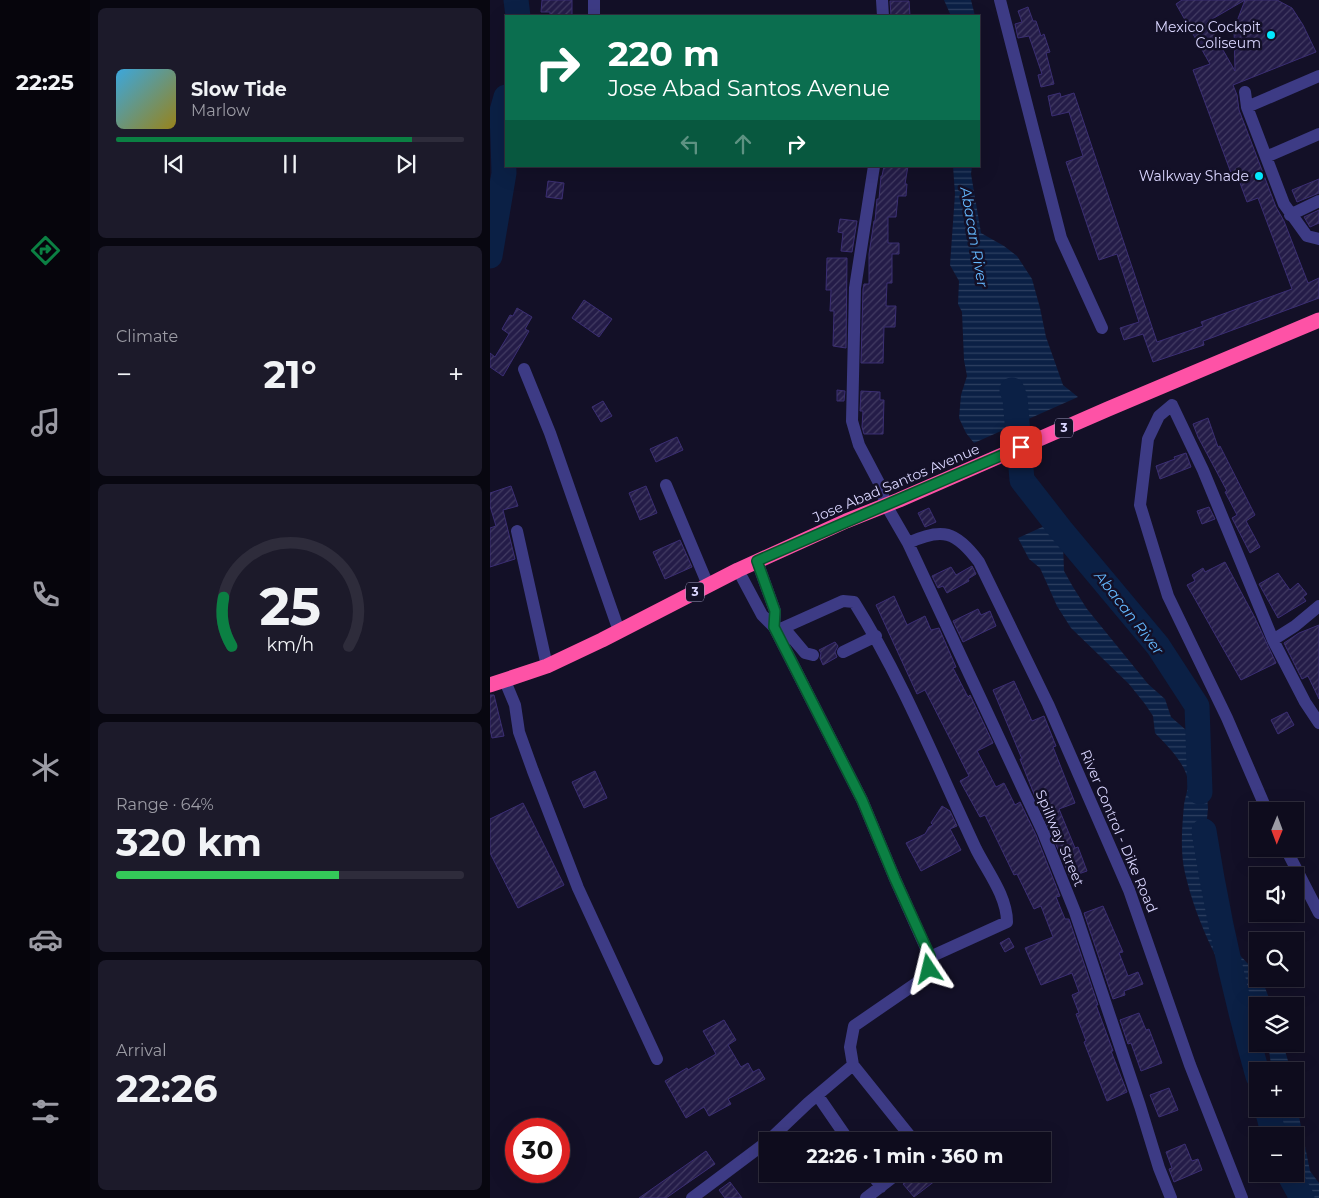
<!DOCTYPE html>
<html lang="en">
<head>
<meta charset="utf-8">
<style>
  :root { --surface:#0e0c1d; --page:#1c1a2a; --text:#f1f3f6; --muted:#9b9ba4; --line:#2e2c3b; --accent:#0b8043 }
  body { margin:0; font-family:Montserrat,sans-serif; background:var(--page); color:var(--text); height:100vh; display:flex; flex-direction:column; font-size:19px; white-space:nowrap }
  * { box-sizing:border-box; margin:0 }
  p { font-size:16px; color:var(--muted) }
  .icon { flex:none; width:28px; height:28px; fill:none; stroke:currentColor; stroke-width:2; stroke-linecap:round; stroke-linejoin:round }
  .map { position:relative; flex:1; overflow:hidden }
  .sheet { display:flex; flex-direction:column; gap:8px; padding:8px; background:#080710; width:400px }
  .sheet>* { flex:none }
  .banner { position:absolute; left:15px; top:15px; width:475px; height:152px; border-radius:0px; box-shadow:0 5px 20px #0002,0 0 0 1px var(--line); background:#0b6e4f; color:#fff; overflow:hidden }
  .needle { width:32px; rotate:181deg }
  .controls { position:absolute; left:759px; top:802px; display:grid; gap:10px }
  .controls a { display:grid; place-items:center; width:55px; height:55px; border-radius:0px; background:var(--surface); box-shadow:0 5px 20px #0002,0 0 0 1px var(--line); font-size:25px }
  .speed { position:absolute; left:15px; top:1118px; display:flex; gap:10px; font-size:25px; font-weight:700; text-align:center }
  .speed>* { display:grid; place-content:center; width:65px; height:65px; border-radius:50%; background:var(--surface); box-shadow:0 5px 20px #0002,0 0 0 1px var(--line); line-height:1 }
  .speed .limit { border:8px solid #d22; background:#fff; color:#111 }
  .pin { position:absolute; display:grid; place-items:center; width:42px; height:42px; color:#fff; margin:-21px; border-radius:10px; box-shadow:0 2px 8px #0006 }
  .me { position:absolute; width:55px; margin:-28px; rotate:350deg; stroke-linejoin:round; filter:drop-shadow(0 0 4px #0008) }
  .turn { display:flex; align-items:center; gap:18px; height:105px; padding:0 20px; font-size:22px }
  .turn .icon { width:65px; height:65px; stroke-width:2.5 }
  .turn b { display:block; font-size:35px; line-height:42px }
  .lanes { display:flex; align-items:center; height:48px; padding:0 20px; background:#0003; justify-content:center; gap:25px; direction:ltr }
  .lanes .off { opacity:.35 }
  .big { font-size:38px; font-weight:700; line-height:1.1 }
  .sheet .widget { flex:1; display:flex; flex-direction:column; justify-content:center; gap:8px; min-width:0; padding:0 18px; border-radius:8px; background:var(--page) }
  .sheet .dial { align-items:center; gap:0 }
  .dial svg { height:130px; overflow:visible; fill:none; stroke:var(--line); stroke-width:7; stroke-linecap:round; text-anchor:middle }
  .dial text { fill:var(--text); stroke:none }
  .song { display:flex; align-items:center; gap:15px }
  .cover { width:60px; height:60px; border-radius:8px; background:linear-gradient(135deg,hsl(200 70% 55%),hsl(50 70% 35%)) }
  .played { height:5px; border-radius:2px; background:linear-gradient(90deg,var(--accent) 85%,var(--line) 85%) }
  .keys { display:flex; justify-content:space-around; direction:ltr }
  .heat { display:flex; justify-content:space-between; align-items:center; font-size:28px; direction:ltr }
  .charge { height:8px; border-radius:4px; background:linear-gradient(90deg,#34c759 64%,var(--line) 0) }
  .trip { position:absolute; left:269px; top:1132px; width:292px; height:50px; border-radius:0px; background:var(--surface); box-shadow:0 5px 20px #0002,0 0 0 1px var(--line); font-weight:700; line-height:50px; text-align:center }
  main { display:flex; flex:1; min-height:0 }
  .dock { display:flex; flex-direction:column; width:90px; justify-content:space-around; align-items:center; background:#06050c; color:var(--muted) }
  .dock .icon { width:35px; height:35px }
  .dock .active { color:var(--accent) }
  .dock b { font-size:22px; color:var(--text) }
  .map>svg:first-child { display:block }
  .water { fill:url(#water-rules) }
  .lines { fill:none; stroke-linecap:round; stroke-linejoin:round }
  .river { stroke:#0b2045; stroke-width:25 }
  .building { fill:url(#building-hatch); stroke:#3b2e73; fill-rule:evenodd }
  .minor { stroke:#3d3b85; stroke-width:12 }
  .highway { stroke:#fe52a6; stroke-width:15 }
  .route-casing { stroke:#07532c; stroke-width:12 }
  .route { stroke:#0b8043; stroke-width:9 }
  .poi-dot { fill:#03e7fd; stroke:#131027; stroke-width:2 }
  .labels { text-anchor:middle; stroke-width:5; stroke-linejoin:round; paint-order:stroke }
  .shield { fill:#131027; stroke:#9e9bbe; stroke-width:1 }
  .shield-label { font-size:12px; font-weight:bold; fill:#dad6ff }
  .poi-label { font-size:14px; fill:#dad6ff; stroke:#131027; text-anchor:end }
  .street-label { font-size:14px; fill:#dad6ff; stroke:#131027 }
  .water-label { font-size:15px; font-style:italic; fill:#64b8fe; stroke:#131027 }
</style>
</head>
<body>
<main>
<nav class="dock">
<b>22:25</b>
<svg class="icon active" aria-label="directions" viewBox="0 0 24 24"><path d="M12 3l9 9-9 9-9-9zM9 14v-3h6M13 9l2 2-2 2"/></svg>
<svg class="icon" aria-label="music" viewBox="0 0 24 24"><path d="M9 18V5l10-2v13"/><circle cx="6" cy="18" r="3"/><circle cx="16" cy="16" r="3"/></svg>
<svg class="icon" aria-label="phone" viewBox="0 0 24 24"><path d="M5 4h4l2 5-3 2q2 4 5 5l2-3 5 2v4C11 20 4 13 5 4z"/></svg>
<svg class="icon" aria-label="climate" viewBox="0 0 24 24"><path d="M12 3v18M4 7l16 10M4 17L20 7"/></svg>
<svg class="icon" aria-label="car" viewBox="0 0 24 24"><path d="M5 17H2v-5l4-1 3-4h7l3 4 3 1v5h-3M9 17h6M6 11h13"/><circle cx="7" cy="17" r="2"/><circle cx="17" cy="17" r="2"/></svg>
<svg class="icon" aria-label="filters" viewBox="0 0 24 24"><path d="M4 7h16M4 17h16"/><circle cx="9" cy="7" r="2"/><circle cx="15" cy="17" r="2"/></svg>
</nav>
<section class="sheet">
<div class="widget">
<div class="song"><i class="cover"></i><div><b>Slow Tide</b><p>Marlow</p></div></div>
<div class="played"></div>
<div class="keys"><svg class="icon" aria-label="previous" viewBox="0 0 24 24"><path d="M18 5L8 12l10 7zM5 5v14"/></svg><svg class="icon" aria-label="pause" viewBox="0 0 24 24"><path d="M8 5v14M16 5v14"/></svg><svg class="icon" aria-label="next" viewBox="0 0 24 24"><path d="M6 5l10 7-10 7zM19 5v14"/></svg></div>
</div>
<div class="widget"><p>Climate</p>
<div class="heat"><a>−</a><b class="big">21°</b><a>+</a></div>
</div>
<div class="widget dial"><svg viewBox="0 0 100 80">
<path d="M14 69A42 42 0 1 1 86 69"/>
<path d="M14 69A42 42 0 0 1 9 39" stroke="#0b8043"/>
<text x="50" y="56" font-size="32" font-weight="700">25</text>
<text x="50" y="72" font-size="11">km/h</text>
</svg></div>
<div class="widget"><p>Range · 64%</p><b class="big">320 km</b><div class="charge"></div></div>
<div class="widget"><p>Arrival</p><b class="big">22:26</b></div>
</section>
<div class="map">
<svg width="829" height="1198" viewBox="0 0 829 1198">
  <defs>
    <pattern id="water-rules" width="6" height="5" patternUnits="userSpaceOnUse" patternTransform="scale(1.25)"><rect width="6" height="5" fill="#0b2045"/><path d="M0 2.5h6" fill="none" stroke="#2e4061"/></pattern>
    <pattern id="building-hatch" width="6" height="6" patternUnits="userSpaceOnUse" patternTransform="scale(1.25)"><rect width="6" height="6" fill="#241c48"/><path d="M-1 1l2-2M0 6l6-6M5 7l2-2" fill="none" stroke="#433c63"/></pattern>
  </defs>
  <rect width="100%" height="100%" fill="#131027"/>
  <!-- water -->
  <path class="water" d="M454 0H481L485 16H461Z
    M463 166H482L481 174 491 233 514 246 527 256 542 279 550 308 556 337 573 385 588 397 484 443 476 433 469 418 471 395 477 376 474 360 472 312 468 304 469 281 460 265 465 194Z
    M572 518 577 531 573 544 574 571 583 587 597 609 658 684 675 699 681 717 703 736 716 788 718 808 716 830 720 848 719 892 722 915 735 931 744 949 761 967 767 975 768 979H770L774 985 782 1006H768L767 1027C736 979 708 929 695 873 690 852 692 827 694 805 695 798 698 790 698 783 698 766 676 744 665 733L663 716 655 704 639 684 581 628 567 606 550 568 539 559 528 538Z
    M778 1044H793L801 1071H782Z
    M805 1097 820 1171 829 1183V1198H817L805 1174V1136H794L785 1109H805Z"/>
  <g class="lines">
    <!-- river -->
    <path class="river" d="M26 0 28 16
      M0 256 14 173 12 111 16 97
      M522 390 525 398 532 480 571 530 668 646 707 706 710 792
      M714 831C727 914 745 995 768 1076
      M777 1109 784 1136
      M799 1174 812 1198"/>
  </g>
  <!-- building -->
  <path class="building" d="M52 0H82V16H60V12H51Z
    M692 0H787L802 8 813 25 826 52 743 85 747 95 749 110 786 207 794 221 818 283 829 278V298L713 341 714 345 663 362 653 334 634 340 630 328 649 322 627 254 609 260 576 162 593 156 579 112 562 116 558 96 570 93 571 97 584 93 667 342 713 326 711 322 802 289 768 198 757 202 746 172 741 173 703 70 720 64 686 4ZM755 0 744 29 745 71 717 22Z
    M400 1H419L420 16H401Z
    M538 7 543 21H546L551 36 554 34 560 52 556 53 564 84 551 87 548 75 552 74 539 36 528 38 525 24 532 22 528 11Z
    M394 166H418L415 184H417L416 196H408L406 217H398V243H409V254H402V283H397L396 306H406L405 327H394L393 363H371L373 289 374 284H379V254L384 221H385L387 199H389L391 176H392Z
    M829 179V193L807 202 802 190Z
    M58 181 74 183 72 199 56 197Z
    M829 210V223L820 227 814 217Z
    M350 219 367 221 362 252 351 251 353 233 348 232Z
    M337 258H357L356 348 343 346 344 311H340L341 290H336Z
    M94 300 122 319 109 337 82 318Z
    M27 308 42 317 35 329 39 331 13 376 0 367V353L5 357 19 334 12 329 20 315 23 316Z
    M347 390 355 391 354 401H347Z
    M371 391 390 392V400H394L393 434H374L372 427 373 411H370Z
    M113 401 122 416 111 422 102 407Z
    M718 418 728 447 730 446 765 515 756 521 770 547 760 553 742 518 747 515 735 492 737 491 708 437 703 424Z
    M187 437 193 450 166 462 160 449Z
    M696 453 701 467 670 479 666 466 685 459 684 457Z
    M21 486 28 506 13 510 25 559 0 567V528L6 526 0 506V493Z
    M156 486 167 513 150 520 139 493Z
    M719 507 725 519 712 524 707 511Z
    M439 508 446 522 435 527 428 513Z
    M190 540 202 567 175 579 163 552Z
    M735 562 765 618 786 663 751 680 697 585 705 581 702 575 713 568 715 572Z
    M482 566 486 574 478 579 479 581 457 593 453 586 448 588 442 576 461 567 466 575Z
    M788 573 800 590 808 583 817 594 813 597 816 601 788 618 769 584Z
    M404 596 417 625 435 616 441 630 449 628 466 667 463 668 478 697 480 695 503 743 487 751 506 787 514 783 525 805 530 802 546 835 570 896 566 897 575 919H579L608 1005H606L623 1051H621L637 1092 617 1101 594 1042 596 1041 586 1014 589 1013 582 995 589 992 582 973 551 985 535 948 563 937 551 906 544 909 527 874 524 875 495 815 490 817 470 781 479 776 435 690 427 694 386 605Z
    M488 609 491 615 500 611 506 626 473 642 463 621Z
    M829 625V699L818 676 812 679 794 643 809 633Z
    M345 642 348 646 345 652 347 657 333 665 330 658 331 653 329 650Z
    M524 681 542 721 554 716 566 746 563 747 585 803 569 809 585 848 588 847 597 871 580 877 544 794 530 759H532L503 690Z
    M0 695H4L14 736 2 738 0 729Z
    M797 712 804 725 788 734 781 720Z
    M105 771 117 798 94 808 82 782Z
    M33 803 74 885 28 908 0 853V819Z
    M452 806 460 811 467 826 460 829 471 850 431 871 416 843 435 834 439 827 443 825 441 823Z
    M613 906 633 952 629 953 638 976 648 972 653 984 634 991 635 995 623 999 594 913Z
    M519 938 524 947 515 952 510 943Z
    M649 1013 656 1030 659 1029 672 1063 651 1071 641 1043 638 1044 630 1020Z
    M234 1020 246 1040 238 1045 251 1067 258 1063 263 1072 269 1069 275 1079 238 1099 241 1104 219 1116 214 1107 196 1118 175 1081 197 1068 198 1070 226 1054 213 1031Z
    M679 1088 688 1110 669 1117 660 1095Z
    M695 1144 702 1161 708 1159 712 1170 684 1182 679 1169 682 1168 676 1152Z
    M216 1151 225 1164 176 1198H149Z
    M426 1174H454L424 1197 413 1184Z
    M240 1182 252 1198H235L229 1190Z"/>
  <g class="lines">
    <!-- minor -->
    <path class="minor" d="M104 0V16
      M392 0 393 16
      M510 0 571 238 612 328
      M755 92 757 107 794 204 817 236 829 239
      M757 107 829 76
      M776 157 829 134
      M384 166 365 288 362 421 369 445 389 483 396 505 418 543 553 832 585 912 650 1106 669 1168 681 1198
      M800 215 829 201
      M34 369 60 433 129 631
      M176 485 218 585
      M27 531 57 666
      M418 543C452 527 466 531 489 562L558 704 639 890 700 1065 752 1198
      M267 561 285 611 284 627
      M248 570 272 615 284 627 372 800 405 879 440 957 439 969 428 982 364 1026 360 1047 363 1065 424 1141
      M294 628 315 653 323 655
      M286 631 353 601 364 602C413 680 447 766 486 849 497 871 517 896 517 922L440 957
      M783 640 805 626 829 606
      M353 652 386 636
      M15 681 25 705 29 732 43 771 88 888 167 1059
      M777 811 737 718 678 596 650 505 658 439 669 416 682 405 713 470 783 640 815 702 829 723
      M796 849 829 913
      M328 1096 359 1141
      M278 1141 318 1103 363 1065
      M382 1174 391 1187
      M202 1198 278 1141
      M376 1198 407 1174"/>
    <!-- highway -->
    <path class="highway" d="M0 685 57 666 112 640 248 570 356 521 409 500 618 409 829 320"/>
  </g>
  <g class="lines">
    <!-- route casing -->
    <g class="route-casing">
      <path id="route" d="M439 969 440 956 405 879 372 800 284 627 285 611 267 561C355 522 443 485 531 447"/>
    </g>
    <!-- route -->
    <use href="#route" class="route"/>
  </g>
  <!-- markers -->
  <g class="poi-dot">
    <circle cx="781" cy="35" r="5"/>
    <circle cx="769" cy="176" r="5"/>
  </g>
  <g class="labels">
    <!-- shield labels -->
    <g class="shield">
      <rect x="565" y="418.5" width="18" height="19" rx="4"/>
      <rect x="196" y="582.5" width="18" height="19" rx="4"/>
    </g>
    <g class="shield-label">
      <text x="574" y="432">3</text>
      <text x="205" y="596">3</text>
    </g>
    <!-- poi labels -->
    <g class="poi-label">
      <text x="771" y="32">Mexico Cockpit<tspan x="771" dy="16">Coliseum</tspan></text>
      <text x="759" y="181">Walkway Shade</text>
    </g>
    <!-- street labels -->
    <g class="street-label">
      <text transform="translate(406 483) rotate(-23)" y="5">Jose Abad Santos Avenue</text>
      <text transform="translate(629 831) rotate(67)" y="5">River Control - Dike Road</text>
      <text transform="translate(570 838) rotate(67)" y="5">Spillway Street</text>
    </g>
    <!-- water labels -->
    <g class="water-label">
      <text transform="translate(484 237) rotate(80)" y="5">Abacan River</text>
      <text transform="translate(639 613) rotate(52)" y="5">Abacan River</text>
    </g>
  </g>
</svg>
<div class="controls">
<a><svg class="needle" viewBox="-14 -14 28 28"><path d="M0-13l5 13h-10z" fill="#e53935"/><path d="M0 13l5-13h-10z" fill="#9b9ba4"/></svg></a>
<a><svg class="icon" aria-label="sound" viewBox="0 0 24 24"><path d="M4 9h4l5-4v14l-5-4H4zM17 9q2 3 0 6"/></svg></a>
<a><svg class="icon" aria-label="search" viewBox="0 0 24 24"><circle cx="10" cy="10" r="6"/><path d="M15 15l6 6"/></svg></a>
<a><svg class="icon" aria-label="layers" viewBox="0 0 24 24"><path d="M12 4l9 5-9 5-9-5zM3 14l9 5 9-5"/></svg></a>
<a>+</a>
<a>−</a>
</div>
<div class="speed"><div class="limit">30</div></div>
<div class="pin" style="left:531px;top:447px;background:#d93025"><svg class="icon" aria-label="arrive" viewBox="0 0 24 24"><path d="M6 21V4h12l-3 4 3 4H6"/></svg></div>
<svg class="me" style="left:439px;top:969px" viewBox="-20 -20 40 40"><path d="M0-17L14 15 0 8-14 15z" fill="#0b8043" stroke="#fff" stroke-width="4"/></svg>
<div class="trip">22:26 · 1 min · 360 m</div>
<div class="banner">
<div class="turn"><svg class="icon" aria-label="right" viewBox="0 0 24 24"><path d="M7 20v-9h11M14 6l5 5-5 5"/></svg><div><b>220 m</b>Jose Abad Santos Avenue</div></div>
<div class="lanes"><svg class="icon off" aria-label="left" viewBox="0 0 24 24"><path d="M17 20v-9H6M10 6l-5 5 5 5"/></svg><svg class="icon off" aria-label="ahead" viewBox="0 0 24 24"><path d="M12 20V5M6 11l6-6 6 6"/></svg><svg class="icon" aria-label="right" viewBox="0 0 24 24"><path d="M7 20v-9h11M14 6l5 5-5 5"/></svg></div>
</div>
</div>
</main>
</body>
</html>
